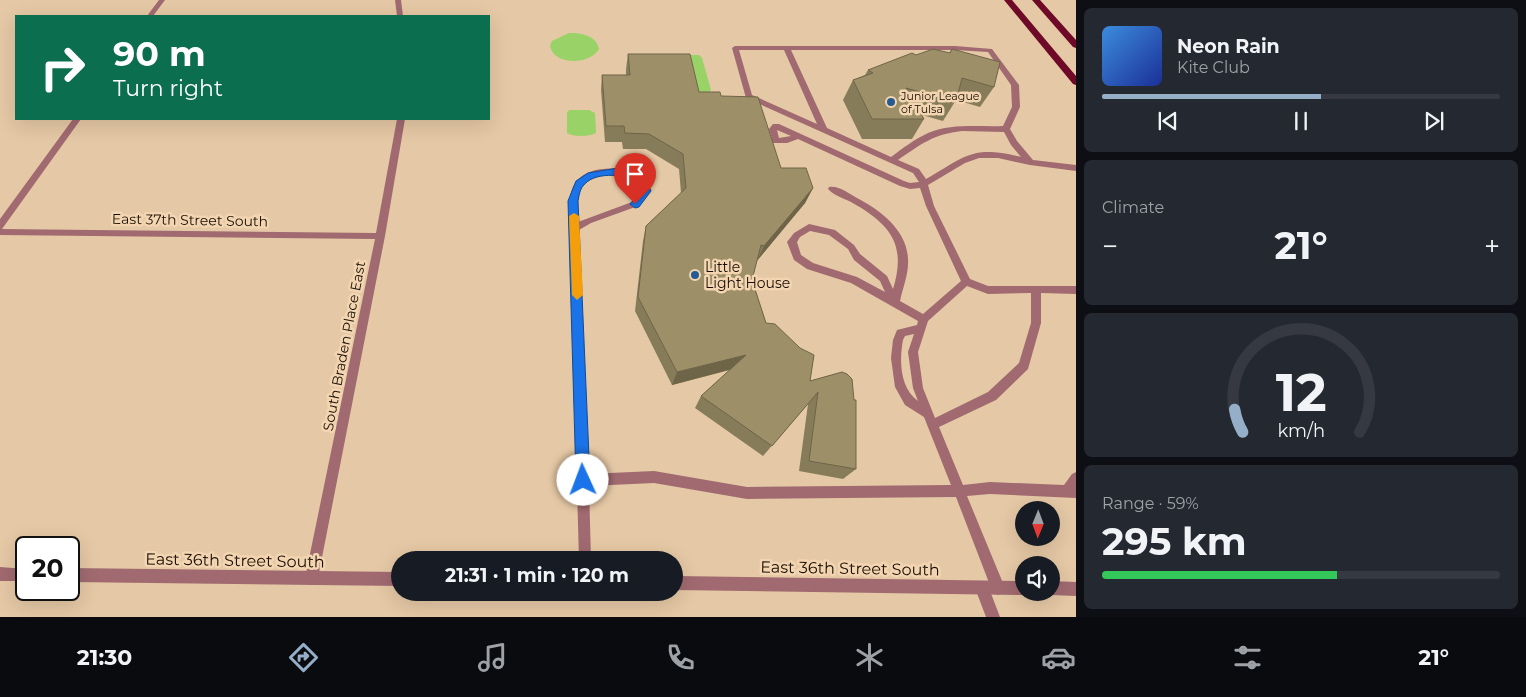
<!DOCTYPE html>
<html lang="en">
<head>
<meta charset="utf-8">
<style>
  :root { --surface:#171b24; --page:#242831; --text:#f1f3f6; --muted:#9ea1a6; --line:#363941; --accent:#95afc9 }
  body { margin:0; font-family:Montserrat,sans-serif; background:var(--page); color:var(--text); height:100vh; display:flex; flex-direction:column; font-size:19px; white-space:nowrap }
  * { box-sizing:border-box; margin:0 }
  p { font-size:16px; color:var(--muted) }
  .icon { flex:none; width:28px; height:28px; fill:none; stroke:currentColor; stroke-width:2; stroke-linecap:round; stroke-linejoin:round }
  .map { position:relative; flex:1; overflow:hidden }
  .panel { display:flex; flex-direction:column; gap:8px; padding:8px; background:#0d0f14; width:450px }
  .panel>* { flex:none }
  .top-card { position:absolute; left:15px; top:15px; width:475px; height:105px; border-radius:0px; box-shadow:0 5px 20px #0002; background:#0b6e4f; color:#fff; overflow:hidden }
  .needle { width:32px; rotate:181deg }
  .fabs { position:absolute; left:1015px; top:501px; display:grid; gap:10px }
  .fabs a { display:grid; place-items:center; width:45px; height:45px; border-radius:50%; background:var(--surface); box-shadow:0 5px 20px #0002; font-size:25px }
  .speed { position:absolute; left:15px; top:536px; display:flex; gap:10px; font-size:25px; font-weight:700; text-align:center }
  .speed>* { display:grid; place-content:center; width:65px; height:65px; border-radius:50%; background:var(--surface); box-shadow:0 5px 20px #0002; line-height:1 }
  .speed .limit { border:2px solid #111; border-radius:8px; background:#fff; color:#111 }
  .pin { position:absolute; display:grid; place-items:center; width:42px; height:42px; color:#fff; margin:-51px -21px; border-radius:50% 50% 50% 0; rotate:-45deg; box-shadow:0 0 5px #0007 }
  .pin .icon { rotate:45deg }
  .me { position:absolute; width:55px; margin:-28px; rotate:358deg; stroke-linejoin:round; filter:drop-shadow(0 0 4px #0008) }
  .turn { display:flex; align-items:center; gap:18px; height:105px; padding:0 15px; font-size:22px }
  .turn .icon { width:65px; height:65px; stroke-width:2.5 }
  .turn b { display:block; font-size:35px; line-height:42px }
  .big { font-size:38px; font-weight:700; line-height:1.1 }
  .panel .widget { flex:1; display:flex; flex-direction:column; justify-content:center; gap:8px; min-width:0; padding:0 18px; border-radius:8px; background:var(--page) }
  .panel .dial { align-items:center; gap:0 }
  .dial svg { height:130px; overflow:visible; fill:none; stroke:var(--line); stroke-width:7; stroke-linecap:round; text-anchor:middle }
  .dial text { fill:var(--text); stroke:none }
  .song { display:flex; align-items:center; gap:15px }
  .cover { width:60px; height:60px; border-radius:8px; background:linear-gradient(135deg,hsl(210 70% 55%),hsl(230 70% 35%)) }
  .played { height:5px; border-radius:2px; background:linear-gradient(90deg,var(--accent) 55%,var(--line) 55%) }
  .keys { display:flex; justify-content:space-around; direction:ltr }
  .heat { display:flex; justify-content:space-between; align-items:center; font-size:28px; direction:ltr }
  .charge { height:8px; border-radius:4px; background:linear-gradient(90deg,#34c759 59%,var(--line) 0) }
  .trip { position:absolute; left:391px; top:551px; width:292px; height:50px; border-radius:25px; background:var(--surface); box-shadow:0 5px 20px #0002; font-weight:700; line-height:50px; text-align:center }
  .tabs { display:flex; height:80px; justify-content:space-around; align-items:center; background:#090b0e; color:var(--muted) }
  .tabs .icon { width:35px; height:35px }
  .tabs .active { color:var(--accent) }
  .tabs b { font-size:22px; color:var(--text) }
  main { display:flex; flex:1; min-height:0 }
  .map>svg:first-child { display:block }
  .green { fill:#99d266 }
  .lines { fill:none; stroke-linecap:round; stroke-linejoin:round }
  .service { fill:#a06a70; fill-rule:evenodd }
  .minor { fill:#a06a70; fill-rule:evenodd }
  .tertiary { fill:#a06a70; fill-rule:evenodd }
  .primary { fill:#6e0927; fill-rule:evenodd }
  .wall { fill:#877c59 }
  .shaded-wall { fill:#6e6549 }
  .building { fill:#9d9068; stroke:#6e6549 }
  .route { fill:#1a73e8; stroke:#114b97 }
  .slow { fill:#f59e0b }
  .poi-dot { fill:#255b93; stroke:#f3d5b1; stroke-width:2 }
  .labels { text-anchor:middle; stroke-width:5; stroke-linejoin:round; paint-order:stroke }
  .far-poi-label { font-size:11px; fill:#190f04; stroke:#f3d5b1; text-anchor:start }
  .street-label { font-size:14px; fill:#190f04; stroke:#f3d5b1 }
  .poi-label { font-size:14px; fill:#190f04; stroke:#f3d5b1; text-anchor:start }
  .near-street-label { font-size:16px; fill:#190f04; stroke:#f3d5b1 }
</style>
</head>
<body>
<main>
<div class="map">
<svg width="1076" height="617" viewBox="0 0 1076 617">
  <rect width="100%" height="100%" fill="#e5c8a5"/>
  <!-- green -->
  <path class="green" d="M569 33C581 33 596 35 599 49 590 65 554 66 550 46L552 41Z
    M685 55H699L702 58 711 90 709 92H692Z
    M570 110H589L595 113 596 133C589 137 573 137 567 133V112Z"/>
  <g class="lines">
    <!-- service -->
    <path class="service" d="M955 46 992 49 1019 85 1020 107 1010 129 1017 141 1033 160 1076 165V171L1030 165 998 158H979L965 163 928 185 934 206 970 279 988 286H1076V294L1041 293V323L1028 369 996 400 939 427 963 485 990 482 1064 485 1072 474 1076 472V498L990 494 967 496 1005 588 1003 593 998 595 993 593 956 497 747 499 654 483 589 486 591 560H579L569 201C571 195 571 188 576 182 591 163 623 168 643 174L650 191 638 206 591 223 579 230 588 474 654 471 747 487 951 485 924 417 905 405 895 387 891 358 893 340 897 330 917 325 918 321 851 283 807 269 794 260 787 242 794 233 809 224 835 230 854 245 860 254 887 276 893 289C907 244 890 224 851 202 843 198 833 195 828 189L829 187C838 185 850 194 857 198 880 210 907 230 908 259 909 273 903 287 900 301L923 314 961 281 926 206 920 188 910 189 900 186 798 139 787 143H773L769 129 773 124H779L904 181 910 183 919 182 913 173 746 98 732 48 735 46ZM739 50H784L817 124 752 95ZM791 50H955L988 52 1011 85 1012 107 1003 126C978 127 952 123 928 133 915 139 903 148 891 157L827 128ZM777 130 791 136 779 138ZM962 131 1004 132 1011 145 1021 157C971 145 967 156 926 179L919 169 898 160C921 144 934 134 962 131ZM609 175 637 178 642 191 632 202 578 222C577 195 577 178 609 175ZM810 231 829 235 848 249 854 260 880 281 885 292 857 277 813 263 801 255 797 242 800 237ZM967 286 988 294 1031 293V323L1019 363 988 392 935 418 923 388 918 352 928 321ZM914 334 908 352 913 388 918 401C900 388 899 361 903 340L905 336Z"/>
    <!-- minor -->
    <path class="minor" d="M159 0H165L153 16H147Z
      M395 0H401L403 16H397Z
      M73 119H81L2 229 376 233 397 119H405L385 236 317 583 312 585 307 583 305 578 375 239 0 235V219Z
      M982 581 987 583 1000 617H986L975 588 977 583Z"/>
    <!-- tertiary -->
    <path class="tertiary" d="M0 567 26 569V581H0Z
      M69 568 400 572V586L69 582Z
      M675 576 1024 581V592H1029L1024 595 675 590Z
      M1051 581 1076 582V596L1051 595 1046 593 1051 592Z"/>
    <!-- primary -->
    <path class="primary" d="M1004 0H1012L1076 76V85L1073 84Z
      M1032 0H1040L1076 40V48L1073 47Z"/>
  </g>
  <!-- wall -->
  <path class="wall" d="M952 49 994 87 980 107 956 100 943 121 922 115 924 119 912 139H862L843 100 853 80 865 75 868 70 949 53Z
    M628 54 699 92 721 96 781 168 813 188 805 203 757 260 752 280 766 323 810 381 842 372 856 469 843 479 799 471 808 404 763 456 695 408 701 396 730 370 672 385 635 311 643 241 646 226 681 193 679 169 646 149H623L622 142H605L601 90 602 75H626V69Z"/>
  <!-- shaded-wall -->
  <path class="shaded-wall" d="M813 188 805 203 757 261 764 246Z
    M746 355 739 367 672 385 677 372Z"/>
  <!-- building -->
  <path class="building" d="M933 49 950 53 952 49 1000 62 994 87 962 78 956 102 906 88 924 119H872L853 80 873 73 868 70 912 53 916 55Z
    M628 54H690L699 92H720L721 96 758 97 781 168H806L813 188 764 246 761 245 752 280 766 323 775 324 800 348 814 355 810 381 842 372 847 374 852 379 854 400H856V469L809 461 818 392 772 446 701 396 746 355 677 372 638 297 646 226 686 188 683 154 649 134 625 133 624 126H606L602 75H630Z"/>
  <!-- route -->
  <path class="route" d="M618 168 644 174 651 191 639 207 635 208 630 204 641 191 636 179C622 175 594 171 583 186 580 189 579 196 578 201L590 480 588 485 583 487 578 485 576 480 568 201 576 181 588 173Z"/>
  <!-- slow -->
  <path class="slow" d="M574 213 579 216 583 295 577 300 572 295 569 216Z"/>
  <!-- markers -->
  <g class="poi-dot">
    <circle cx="891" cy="102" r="5"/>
    <circle cx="695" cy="275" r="5"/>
  </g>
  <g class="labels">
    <!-- far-poi labels -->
    <g class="far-poi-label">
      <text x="901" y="100">Junior League<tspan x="901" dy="13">of Tulsa</tspan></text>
    </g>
    <!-- street labels -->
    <g class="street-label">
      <text transform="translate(190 220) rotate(1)" y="5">East 37th Street South</text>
      <text transform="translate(344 346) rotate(-79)" y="5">South Braden Place East</text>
    </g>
    <!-- poi labels -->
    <g class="poi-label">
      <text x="705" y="272">Little<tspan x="705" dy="16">Light House</tspan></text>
    </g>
    <!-- near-street labels -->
    <g class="near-street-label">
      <text transform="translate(235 560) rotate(1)" y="6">East 36th Street South</text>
      <text transform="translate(850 568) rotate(1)" y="6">East 36th Street South</text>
    </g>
  </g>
</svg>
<div class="fabs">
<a><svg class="needle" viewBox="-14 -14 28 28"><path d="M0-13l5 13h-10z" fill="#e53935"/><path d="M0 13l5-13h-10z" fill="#9ea1a6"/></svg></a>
<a><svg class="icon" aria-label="sound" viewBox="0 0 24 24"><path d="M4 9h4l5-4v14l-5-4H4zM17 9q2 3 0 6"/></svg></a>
</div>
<div class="speed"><div class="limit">20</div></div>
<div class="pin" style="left:635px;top:204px;background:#d93025"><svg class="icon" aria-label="arrive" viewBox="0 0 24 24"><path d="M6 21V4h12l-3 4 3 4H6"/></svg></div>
<svg class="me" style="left:583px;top:480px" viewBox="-20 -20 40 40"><circle r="19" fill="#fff"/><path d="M0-13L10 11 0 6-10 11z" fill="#1a73e8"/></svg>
<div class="trip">21:31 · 1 min · 120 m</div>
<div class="top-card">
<div class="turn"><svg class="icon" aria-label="right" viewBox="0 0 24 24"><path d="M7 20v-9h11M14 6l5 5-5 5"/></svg><div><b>90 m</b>Turn right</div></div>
</div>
</div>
<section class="panel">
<div class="widget">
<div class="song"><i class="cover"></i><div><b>Neon Rain</b><p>Kite Club</p></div></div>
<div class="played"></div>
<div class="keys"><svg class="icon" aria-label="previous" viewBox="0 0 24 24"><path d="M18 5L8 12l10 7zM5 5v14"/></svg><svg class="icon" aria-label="pause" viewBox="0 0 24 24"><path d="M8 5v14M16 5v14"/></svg><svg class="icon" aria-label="next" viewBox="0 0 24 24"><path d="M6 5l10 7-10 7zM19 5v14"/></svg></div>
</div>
<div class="widget"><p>Climate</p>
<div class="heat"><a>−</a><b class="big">21°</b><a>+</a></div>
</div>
<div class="widget dial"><svg viewBox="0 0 100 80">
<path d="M14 69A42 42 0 1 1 86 69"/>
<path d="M14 69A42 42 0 0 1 9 55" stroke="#95afc9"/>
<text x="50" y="56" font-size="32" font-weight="700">12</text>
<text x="50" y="72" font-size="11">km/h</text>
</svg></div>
<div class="widget"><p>Range · 59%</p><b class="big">295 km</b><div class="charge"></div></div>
</section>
</main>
<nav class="tabs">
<b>21:30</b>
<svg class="icon active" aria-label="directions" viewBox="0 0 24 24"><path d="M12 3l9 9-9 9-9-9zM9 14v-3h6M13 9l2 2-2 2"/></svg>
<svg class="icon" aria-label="music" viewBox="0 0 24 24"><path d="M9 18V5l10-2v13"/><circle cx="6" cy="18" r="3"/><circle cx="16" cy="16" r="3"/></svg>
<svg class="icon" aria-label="phone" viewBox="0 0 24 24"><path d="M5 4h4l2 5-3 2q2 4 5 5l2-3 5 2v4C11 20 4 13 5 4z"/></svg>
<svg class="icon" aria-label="climate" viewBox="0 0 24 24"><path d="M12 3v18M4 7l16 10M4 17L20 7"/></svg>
<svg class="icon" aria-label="car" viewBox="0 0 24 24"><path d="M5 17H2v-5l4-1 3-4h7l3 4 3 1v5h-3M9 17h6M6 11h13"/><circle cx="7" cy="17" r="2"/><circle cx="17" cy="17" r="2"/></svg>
<svg class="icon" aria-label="filters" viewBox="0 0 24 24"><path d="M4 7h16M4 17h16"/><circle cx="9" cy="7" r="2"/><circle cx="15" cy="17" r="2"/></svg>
<b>21°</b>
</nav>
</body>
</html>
